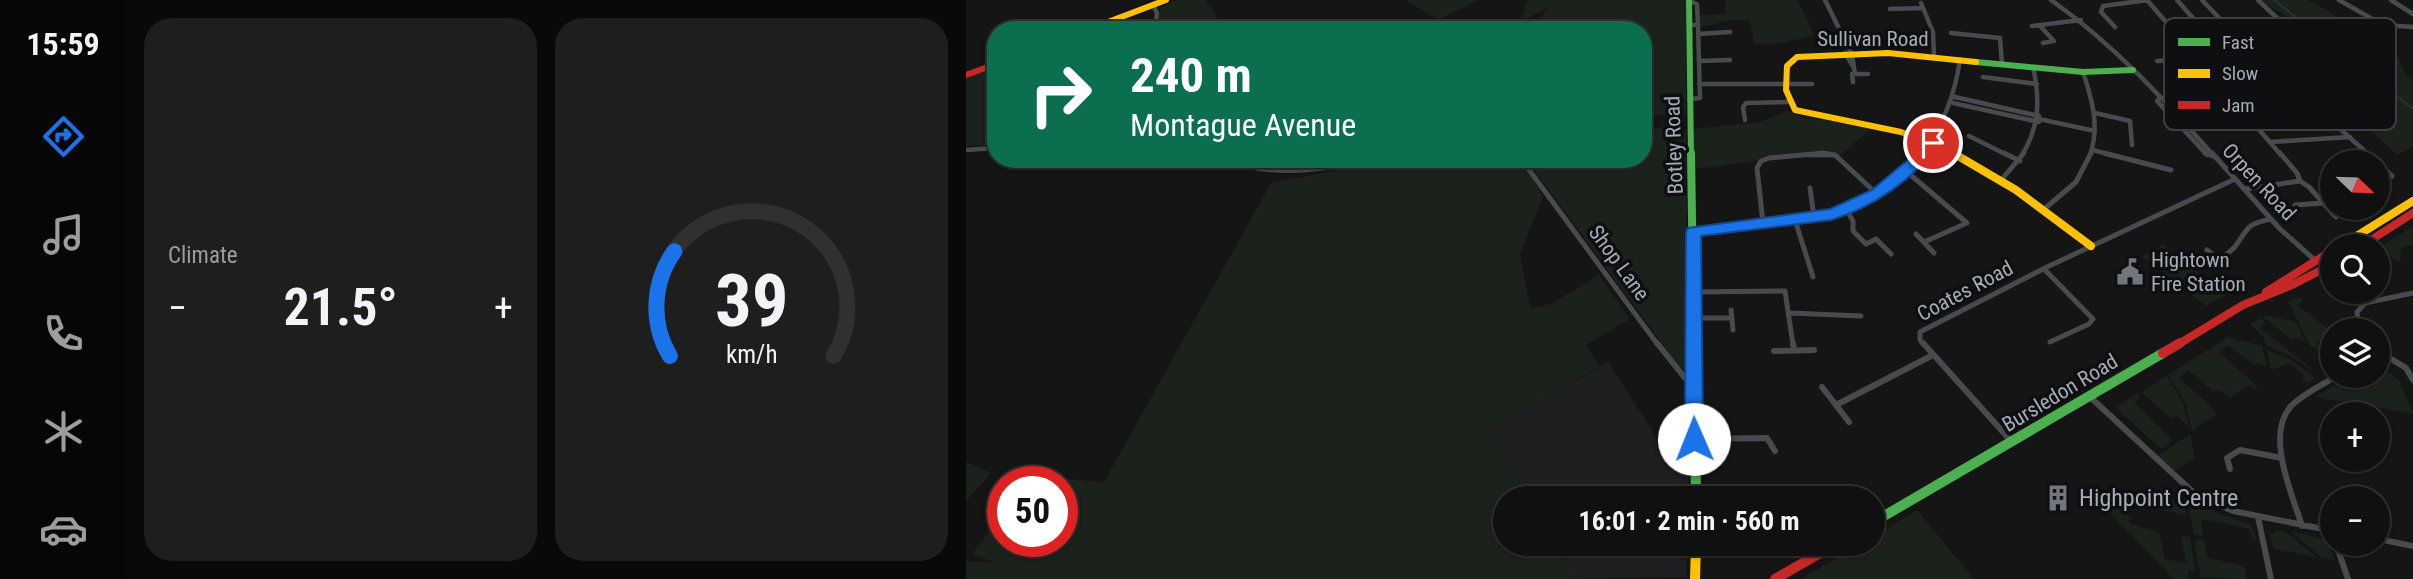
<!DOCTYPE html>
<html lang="en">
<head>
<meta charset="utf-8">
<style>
  :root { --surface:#101010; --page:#1e1e1e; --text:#f1f3f6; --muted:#9c9d9f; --line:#303030; --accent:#1a73e8 }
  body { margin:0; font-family:"Roboto Condensed",sans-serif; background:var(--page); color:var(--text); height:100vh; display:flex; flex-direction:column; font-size:26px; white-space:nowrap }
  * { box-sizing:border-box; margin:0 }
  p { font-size:23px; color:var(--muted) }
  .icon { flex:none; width:38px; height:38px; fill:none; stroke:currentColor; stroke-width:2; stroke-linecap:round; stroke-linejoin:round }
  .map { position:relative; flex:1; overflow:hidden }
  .panel { display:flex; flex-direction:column; gap:18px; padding:18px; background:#090909; width:840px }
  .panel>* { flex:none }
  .guide { position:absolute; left:21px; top:21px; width:665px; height:147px; border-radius:28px; box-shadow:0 2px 5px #0004,0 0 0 2px var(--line); background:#0b6e4f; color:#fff; overflow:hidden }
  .needle { width:46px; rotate:113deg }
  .fabs { position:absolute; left:1354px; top:150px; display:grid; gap:14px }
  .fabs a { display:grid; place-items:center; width:70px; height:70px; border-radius:50%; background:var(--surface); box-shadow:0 2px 5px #0004,0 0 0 2px var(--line); font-size:35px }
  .speed { position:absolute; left:21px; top:466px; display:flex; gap:14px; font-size:35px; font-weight:700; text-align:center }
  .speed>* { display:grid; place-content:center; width:91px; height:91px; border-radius:50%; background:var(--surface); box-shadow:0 2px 5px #0004,0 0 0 2px var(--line); line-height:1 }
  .speed .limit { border:10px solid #d22; background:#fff; color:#111 }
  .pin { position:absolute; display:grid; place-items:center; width:60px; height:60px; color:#fff; margin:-30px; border:4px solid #fff; border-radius:50%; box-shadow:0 2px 7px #0007 }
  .me { position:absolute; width:77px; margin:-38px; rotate:359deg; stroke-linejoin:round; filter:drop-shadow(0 0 5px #0008) }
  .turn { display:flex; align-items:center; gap:24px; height:147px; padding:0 28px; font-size:32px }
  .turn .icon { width:91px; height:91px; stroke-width:2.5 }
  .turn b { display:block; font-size:49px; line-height:60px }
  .big { font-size:52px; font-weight:700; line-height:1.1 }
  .panel .card { flex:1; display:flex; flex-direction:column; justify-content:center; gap:10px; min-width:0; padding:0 24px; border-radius:28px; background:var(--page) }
  .panel .dial { align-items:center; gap:0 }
  .dial svg { height:182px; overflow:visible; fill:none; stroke:var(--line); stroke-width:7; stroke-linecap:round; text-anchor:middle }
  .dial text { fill:var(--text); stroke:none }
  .heat { display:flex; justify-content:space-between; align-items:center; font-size:38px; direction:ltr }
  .panel .tiles { flex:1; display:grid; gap:18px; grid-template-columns:repeat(2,1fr) }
  .trip { position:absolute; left:527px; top:486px; width:392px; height:70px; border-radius:35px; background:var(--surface); box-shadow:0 2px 5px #0004,0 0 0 2px var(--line); font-weight:700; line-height:70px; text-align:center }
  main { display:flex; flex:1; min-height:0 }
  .tab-bar { display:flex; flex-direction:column; width:126px; justify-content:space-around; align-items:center; background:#060606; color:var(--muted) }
  .tab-bar .icon { width:49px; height:49px }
  .tab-bar .selected { color:var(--accent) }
  .tab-bar b { font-size:32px; color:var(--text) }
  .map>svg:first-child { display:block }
  .built { fill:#1e1f21 }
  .green { fill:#1a221b; fill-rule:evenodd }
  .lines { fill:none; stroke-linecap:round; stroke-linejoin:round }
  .stream { stroke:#273137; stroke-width:2 }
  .street-far2 { stroke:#484a4e; stroke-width:4.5 }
  .street-far1 { stroke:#484a4e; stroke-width:5 }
  .street { stroke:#484a4e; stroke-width:6 }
  .fast-far2 { stroke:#4caf50; stroke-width:6 }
  .fast-far1 { stroke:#4caf50; stroke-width:8 }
  .fast { stroke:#4caf50; stroke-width:10 }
  .slow-far2 { stroke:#ffc107; stroke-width:6 }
  .slow-far1 { stroke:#ffc107; stroke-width:8 }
  .slow { stroke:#ffc107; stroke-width:10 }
  .jam-far2 { stroke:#c62828; stroke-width:6 }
  .jam-far1 { stroke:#c62828; stroke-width:8 }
  .jam { stroke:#c62828; stroke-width:10 }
  .route { fill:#1a73e8; stroke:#114b97; stroke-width:2 }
  .labels { text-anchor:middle; stroke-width:7; stroke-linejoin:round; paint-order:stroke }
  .street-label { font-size:21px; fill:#a4acb7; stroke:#0f0f11 }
  .poi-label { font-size:21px; fill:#a4acb7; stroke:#0f0f11; text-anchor:start }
  .near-poi-label { font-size:24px; fill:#a4acb7; stroke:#0f0f11; text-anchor:start }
  .key { fill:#0f0f11; stroke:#3c3e43; stroke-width:2 }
  .key-label { font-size:19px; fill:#a4acb7 }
</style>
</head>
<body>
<main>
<nav class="tab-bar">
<b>15:59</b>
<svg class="icon selected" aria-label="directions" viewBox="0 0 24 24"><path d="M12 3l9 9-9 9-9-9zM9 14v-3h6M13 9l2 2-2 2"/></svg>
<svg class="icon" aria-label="music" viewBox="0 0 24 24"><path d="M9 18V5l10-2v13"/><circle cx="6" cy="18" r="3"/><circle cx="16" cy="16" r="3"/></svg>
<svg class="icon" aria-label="phone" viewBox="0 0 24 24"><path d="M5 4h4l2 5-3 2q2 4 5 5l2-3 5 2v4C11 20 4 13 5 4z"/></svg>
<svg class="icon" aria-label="climate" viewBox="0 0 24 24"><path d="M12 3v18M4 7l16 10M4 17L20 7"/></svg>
<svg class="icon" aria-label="car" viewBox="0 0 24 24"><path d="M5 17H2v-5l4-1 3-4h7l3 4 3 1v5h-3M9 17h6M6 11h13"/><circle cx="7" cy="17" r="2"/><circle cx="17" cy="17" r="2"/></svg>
</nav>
<section class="panel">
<div class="tiles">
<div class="card"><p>Climate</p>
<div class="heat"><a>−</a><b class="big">21.5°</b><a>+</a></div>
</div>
<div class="card dial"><svg viewBox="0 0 100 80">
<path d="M14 69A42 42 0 1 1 86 69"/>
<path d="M14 69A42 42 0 0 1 16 23" stroke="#1a73e8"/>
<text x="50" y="56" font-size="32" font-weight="700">39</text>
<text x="50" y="72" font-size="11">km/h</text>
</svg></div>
</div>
</section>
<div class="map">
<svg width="1447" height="579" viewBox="0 0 1447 579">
  <rect width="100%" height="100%" fill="#151515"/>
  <!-- built -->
  <path class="built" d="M642 362 691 438 723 426 722 499H562L525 430Z
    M586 544H721L720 577 605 579Z"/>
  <!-- green -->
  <path class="green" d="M210 0H240L259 30H205L201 24 192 26 195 7Z
    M440 0H513L472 20Z
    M562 0H720V113L689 115 677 109V30H568L581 8 553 23Z
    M759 0H832L848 35 818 43 788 44 784 21 766 20 735 27 734 15 760 14Z
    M1295 0H1341L1361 10 1386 28 1402 47 1426 45 1440 75 1447 81V146L1431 155 1382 109 1372 106 1325 63 1279 43 1334 38 1329 30 1337 26 1322 24 1316 18H1322C1313 10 1304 9 1295 0ZM1345 41 1357 55 1382 65C1370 64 1355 60 1345 69L1315 51 1316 46 1340 44Z
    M30 66V145L0 146V77Z
    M821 111 836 117 906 127 874 156 860 150 798 156 790 161 728 169 727 129 794 122Z
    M705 127 720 132 721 367 715 369 560 159H677V129Z
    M427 159H549L567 180 577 196 554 254 564 308 585 304 633 275 664 319 620 345 634 366 525 430 562 499H539V544H586L605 579H0V561L30 563 6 554 37 513V541H96V481H61L64 476 138 482 305 183Z
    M1447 226V246L1442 245 1435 248 1434 263 1412 248Z
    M1197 245 1261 294 1240 306 1176 256Z
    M1333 297 1337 300 1331 305 1367 332V336L1360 333 1367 338V342L1362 338 1350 343 1358 350 1355 352 1344 346 1322 301Z
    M1301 315 1330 322 1339 342 1333 338 1325 339 1297 317Z
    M1294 318 1300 323 1294 328 1354 375 1324 356 1300 345 1297 337 1284 324Z
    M1262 337 1296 346 1301 367 1293 363 1288 365 1262 345 1253 352 1292 387 1289 390 1283 385 1265 397 1254 390 1247 391 1223 371 1213 377 1252 414 1226 430 1219 403 1202 375Z
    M1301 350 1324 359 1349 378 1341 383 1336 379 1338 376 1324 363 1305 370Z
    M1412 363 1433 380 1447 413 1349 397 1384 376H1412Z
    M1201 376 1217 404 1223 427 1211 416 1206 419 1175 392Z
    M1172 393 1175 397 1169 403 1207 440 1195 449 1149 407Z
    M1224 434 1229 458 1208 471 1191 456Z
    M0 462 25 473 0 501Z
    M1161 497 1201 505 1212 498 1218 501 1220 515 1162 504Z
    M1138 499 1161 504 1164 524 1193 532 1199 559 1220 563 1215 535 1224 537 1229 571 1222 570 1223 579H1207L1134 502Z
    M1222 502 1285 525 1291 540H1287L1284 529 1235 519 1237 536 1228 534Z
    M951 510 1008 579H835L894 544H906L907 537Z
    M1311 530 1320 532 1351 557 1308 549 1304 535Z
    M1324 531 1362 540 1369 560 1356 558Z
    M1231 539 1238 540 1242 558 1278 566 1281 579 1235 577 1228 542Z"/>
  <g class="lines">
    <!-- stream -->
    <path class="stream" d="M1308 0 1447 109"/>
    <!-- street-far2 -->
    <path class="street-far2" d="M859 0 885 53
      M1085 0C1147 44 1197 98 1247 155
      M1181 0 1315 155
      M1211 0 1240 33
      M1236 0 1274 40
      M1292 0 1330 36
      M1373 0 1417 25 1447 27
      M1425 0 1447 14
      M723 1 731 4 732 25
      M955 3 967 32 968 56
      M187 5 191 13 189 30
      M924 9 957 8
      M723 25H732L734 98 723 99
      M1066 26 1115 20
      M1074 26 1088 41 1077 43
      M1149 27 1135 12 1137 6 1182 0
      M985 33 1034 38 1036 64
      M732 34 764 32
      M1211 34 1266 32
      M879 53 888 68 886 53
      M1228 54C1260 54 1284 64 1307 86H1312
      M733 61 764 60
      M1191 61 1232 59
      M888 68 889 74H902
      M1117 72C1126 99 1134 127 1124 155
      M1017 77 1071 84
      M887 82 886 74H889
      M733 84H846
      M989 97 1073 116
      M1194 97 1191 101 1241 155
      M1231 100 1266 98
      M987 103 1073 122
      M1276 109 1305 104
      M1129 113 1164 121 1166 145
      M1361 117 1403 155
      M1073 119 1129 131
      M779 120 777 107 780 103 822 102
      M1003 136 1041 155
      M1304 142 1384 137
      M0 150 30 148
      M1127 150 1145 155
      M839 155H867
      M956 155C977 124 989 96 994 59
      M1056 155C1074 126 1074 99 1067 67"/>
    <!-- street-far1 -->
    <path class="street-far1" d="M1038 153 1054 161
      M1138 153 1205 170
      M1239 153 1249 157
      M1246 153 1313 228 1351 262
      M1314 153 1331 173 1334 181 1343 187 1370 217
      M1401 153 1412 163
      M256 159C308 179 357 169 410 159
      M555 159 692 345
      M1412 163 1426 176
      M940 171 1001 223 958 242
      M1036 179 1058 153
      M844 188 848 217
      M1279 189 1334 181
      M1329 205 1357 203
      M880 209 887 221V231L900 244 910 239 925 254
      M1077 210 1110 182 1125 153
      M829 220 847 277
      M797 223 791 168 795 161 803 158 857 153 869 155 911 194
      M727 232C809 224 902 225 957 153
      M950 234 968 253
      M1241 250 1251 258
      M1249 262C1256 257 1267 251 1271 244 1283 226 1282 224 1305 219
      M1078 269 1127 319 1123 324 1084 342
      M727 292 819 291 827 345
      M765 310 767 330
      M824 313 895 316
      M727 318H766
      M1393 331 1391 312 1399 303 1447 293
      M958 345 954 340V332L1081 267 1269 179"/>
    <!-- street -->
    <path class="street" d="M691 343 719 378 728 381
      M827 343 828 350
      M957 343 1046 442
      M808 351 848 350
      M1412 351 1440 368 1447 380
      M856 387 883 422
      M1123 396 1230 495 1267 511 1367 531
      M870 405 967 355
      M728 439 801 438 809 451
      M1264 469 1261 458 1274 450 1316 458
      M1292 517 1305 579
      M1336 526C1326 494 1299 435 1325 406 1338 393 1356 385 1371 376
      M1412 539 1447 546
      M1370 544 1382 579"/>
    <!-- fast-far2 -->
    <path class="fast-far2" d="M723 0 725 155
      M1010 62 1117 72 1167 70"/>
    <!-- fast-far1 -->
    <path class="fast-far1" d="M725 153 728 345"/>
    <!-- fast -->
    <path class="fast" d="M728 343 730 499
      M906 523 1197 353"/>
    <!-- slow-far2 -->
    <path class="slow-far2" d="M121 30 200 0
      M991 155 935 132 829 110 820 90 821 66 831 57 922 53 1010 62"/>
    <!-- slow-far1 -->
    <path class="slow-far1" d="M987 153 1050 190 1125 246
      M1373 247 1447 201"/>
    <!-- slow -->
    <path class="slow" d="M729 579 730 544"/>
    <!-- jam-far2 -->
    <path class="jam-far2" d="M0 75 30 64"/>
    <!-- jam-far1 -->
    <path class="jam-far1" d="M1394 247 1447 213
      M1300 292 1367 250
      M1211 345 1277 305 1326 285 1367 264"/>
    <!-- jam -->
    <path class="jam" d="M1197 353 1214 343
      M809 579 870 544"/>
  </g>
  <!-- route -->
  <path class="route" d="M967 139 974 143C948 179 908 207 865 220L735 236 737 439 735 445 728 447 722 445 719 439 720 232 722 228 864 209 906 190Z"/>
  <!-- icons -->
  <defs>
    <g id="civic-bare" transform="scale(2.1)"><path d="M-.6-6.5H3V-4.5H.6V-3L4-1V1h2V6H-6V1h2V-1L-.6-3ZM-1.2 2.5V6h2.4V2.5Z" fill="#72777e" stroke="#0f0f11" stroke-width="2.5" paint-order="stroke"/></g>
    <g id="building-bare" transform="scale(2.1)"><path d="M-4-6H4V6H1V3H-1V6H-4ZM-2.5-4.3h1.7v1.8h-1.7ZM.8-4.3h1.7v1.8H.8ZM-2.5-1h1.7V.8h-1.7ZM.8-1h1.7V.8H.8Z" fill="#72777e" stroke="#0f0f11" stroke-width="2.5" paint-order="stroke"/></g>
  </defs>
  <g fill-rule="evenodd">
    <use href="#civic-bare" x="1164" y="272"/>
    <use href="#building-bare" x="1092" y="498"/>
  </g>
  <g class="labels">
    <!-- street labels -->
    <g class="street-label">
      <text x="907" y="46">Sullivan Road</text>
      <text transform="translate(708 145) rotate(-92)" y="7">Botley Road</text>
      <text transform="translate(1293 182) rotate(47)" y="7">Orpen Road</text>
      <text transform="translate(653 263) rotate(54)" y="7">Shop Lane</text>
      <text transform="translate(999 291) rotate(-28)" y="7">Coates Road</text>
      <text transform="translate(1094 393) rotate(-31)" y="7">Bursledon Road</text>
    </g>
    <!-- poi labels -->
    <g class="poi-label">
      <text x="1185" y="267">Hightown<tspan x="1185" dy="24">Fire Station</tspan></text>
    </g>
    <!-- near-poi labels -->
    <g class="near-poi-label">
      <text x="1113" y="506">Highpoint Centre</text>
    </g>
  </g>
  <!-- legend -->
  <rect x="1198" y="18" width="232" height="112" rx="10" class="key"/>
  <rect x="1212" y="38" width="32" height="8" fill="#4caf50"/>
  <rect x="1212" y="69" width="32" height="9" fill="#ffc107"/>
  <rect x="1212" y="101" width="32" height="8" fill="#c62828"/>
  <g class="key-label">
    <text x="1256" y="49">Fast</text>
    <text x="1256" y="80">Slow</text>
    <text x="1256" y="112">Jam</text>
  </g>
</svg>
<div class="fabs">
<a><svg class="needle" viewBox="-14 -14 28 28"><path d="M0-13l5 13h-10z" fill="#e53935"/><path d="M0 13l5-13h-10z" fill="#9c9d9f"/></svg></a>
<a><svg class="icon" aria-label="search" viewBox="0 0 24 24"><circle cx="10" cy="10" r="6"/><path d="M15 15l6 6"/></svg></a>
<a><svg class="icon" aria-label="layers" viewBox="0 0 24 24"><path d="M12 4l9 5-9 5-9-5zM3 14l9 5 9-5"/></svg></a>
<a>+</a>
<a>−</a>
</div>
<div class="speed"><div class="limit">50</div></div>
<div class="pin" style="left:967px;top:143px;background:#d93025"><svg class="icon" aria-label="arrive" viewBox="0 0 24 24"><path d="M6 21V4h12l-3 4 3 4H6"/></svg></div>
<svg class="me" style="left:728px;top:439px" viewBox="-20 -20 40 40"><circle r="19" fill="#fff"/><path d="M0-13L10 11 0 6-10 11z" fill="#1a73e8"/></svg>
<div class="trip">16:01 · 2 min · 560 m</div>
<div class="guide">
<div class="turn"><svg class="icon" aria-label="right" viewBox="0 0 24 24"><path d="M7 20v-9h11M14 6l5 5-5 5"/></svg><div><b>240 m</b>Montague Avenue</div></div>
</div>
</div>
</main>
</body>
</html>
